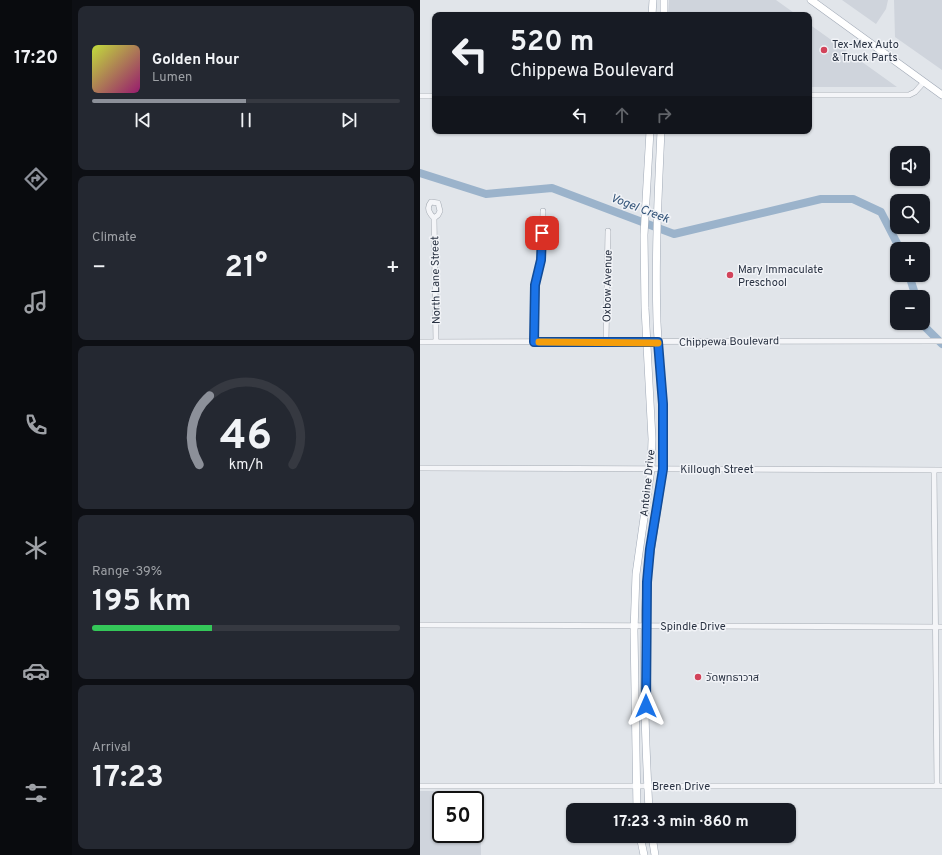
<!DOCTYPE html>
<html lang="en">
<head>
<meta charset="utf-8">
<style>
  :root { --surface:#171b24; --page:#242831; --text:#f1f3f6; --muted:#9ea1a6; --line:#363941; --accent:#8c9099 }
  body { margin:0; font-family:Overpass,"Noto Sans Thai",sans-serif; background:var(--page); color:var(--text); height:100vh; display:flex; flex-direction:column; font-size:15px; white-space:nowrap }
  * { box-sizing:border-box; margin:0 }
  p { font-size:13px; color:var(--muted) }
  .icon { flex:none; width:22px; height:22px; fill:none; stroke:currentColor; stroke-width:2; stroke-linecap:round; stroke-linejoin:round }
  .map { position:relative; flex:1; overflow:hidden }
  .panel { display:flex; flex-direction:column; gap:6px; padding:6px; background:#0d0f14; width:348px }
  .panel>* { flex:none }
  .top-card { position:absolute; left:12px; top:12px; width:380px; height:122px; border-radius:8px; box-shadow:0 1px 3px #0004; background:#171b24; color:var(--text); overflow:hidden }
  .controls { position:absolute; left:470px; top:146px; display:grid; gap:8px }
  .controls a { display:grid; place-items:center; width:40px; height:40px; border-radius:8px; background:var(--surface); box-shadow:0 1px 3px #0004; font-size:20px }
  .speed { position:absolute; left:12px; top:791px; display:flex; gap:8px; font-size:20px; font-weight:700; text-align:center }
  .speed>* { display:grid; place-content:center; width:52px; height:52px; border-radius:50%; background:var(--surface); box-shadow:0 1px 3px #0004; line-height:1 }
  .speed .limit { border:2px solid #111; border-radius:6px; background:#fff; color:#111 }
  .pin { position:absolute; display:grid; place-items:center; width:34px; height:34px; color:#fff; margin:-17px; border-radius:8px; box-shadow:0 2px 6px #0006 }
  .me { position:absolute; width:44px; margin:-22px; rotate:0deg; stroke-linejoin:round; filter:drop-shadow(0 0 3px #0008) }
  .turn { display:flex; align-items:center; gap:14px; height:84px; padding:0 12px; font-size:18px }
  .turn .icon { width:52px; height:52px; stroke-width:2.5 }
  .turn b { display:block; font-size:28px; line-height:34px }
  .lanes { display:flex; align-items:center; height:38px; padding:0 12px; background:#0003; justify-content:center; gap:20px; direction:ltr }
  .lanes .off { opacity:.35 }
  .big { font-size:30px; font-weight:700; line-height:1.1 }
  .panel .card { flex:1; display:flex; flex-direction:column; justify-content:center; gap:6px; min-width:0; padding:0 14px; border-radius:8px; background:var(--page) }
  .panel .dial { align-items:center; gap:0 }
  .dial svg { height:104px; overflow:visible; fill:none; stroke:var(--line); stroke-width:7; stroke-linecap:round; text-anchor:middle }
  .dial text { fill:var(--text); stroke:none }
  .song { display:flex; align-items:center; gap:12px }
  .cover { width:48px; height:48px; border-radius:6px; background:linear-gradient(135deg,hsl(70 70% 55%),hsl(320 70% 35%)) }
  .played { height:4px; border-radius:2px; background:linear-gradient(90deg,var(--accent) 50%,var(--line) 50%) }
  .keys { display:flex; justify-content:space-around; direction:ltr }
  .heat { display:flex; justify-content:space-between; align-items:center; font-size:22px; direction:ltr }
  .charge { height:6px; border-radius:3px; background:linear-gradient(90deg,#34c759 39%,var(--line) 0) }
  .trip { position:absolute; left:146px; top:803px; width:230px; height:40px; border-radius:8px; background:var(--surface); box-shadow:0 1px 3px #0004; font-weight:700; line-height:40px; text-align:center }
  main { display:flex; flex:1; min-height:0 }
  .tab-bar { display:flex; flex-direction:column; width:72px; justify-content:space-around; align-items:center; background:#090b0e; color:var(--muted) }
  .tab-bar .icon { width:28px; height:28px }
  .tab-bar .active { color:var(--accent) }
  .tab-bar b { font-size:18px; color:var(--text) }
  .map>svg:first-child { display:block }
  .built { fill:#cfd4dc; fill-rule:evenodd }
  .lines { fill:none; stroke-linecap:round; stroke-linejoin:round }
  .river { stroke:#9bb3cb; stroke-width:8 }
  .minor-casing { stroke:#a6acb4; stroke-width:6 }
  .major-casing { stroke:#a0a9b6; stroke-width:8 }
  .minor { stroke:#f4f5f8; stroke-width:5 }
  .major { stroke:#fff; stroke-width:7 }
  .route-casing { stroke:#114b97; stroke-width:10 }
  .route { stroke:#1a73e8; stroke-width:7 }
  .slow { stroke:#f59e0b; stroke-width:7 }
  .poi-dot { fill:#d2435a; stroke:#f1f3f7; stroke-width:1.5 }
  .labels { text-anchor:middle; stroke-width:3; stroke-linejoin:round; paint-order:stroke }
  .poi-label { font-size:11px; fill:#293242; stroke:#f1f3f7; text-anchor:start }
  .street-label { font-size:11px; fill:#293242; stroke:#f1f3f7 }
  .water-label { font-size:12px; font-style:italic; fill:#315277; stroke:#f1f3f7 }
</style>
</head>
<body>
<main>
<nav class="tab-bar">
<b>17:20</b>
<svg class="icon active" aria-label="directions" viewBox="0 0 24 24"><path d="M12 3l9 9-9 9-9-9zM9 14v-3h6M13 9l2 2-2 2"/></svg>
<svg class="icon" aria-label="music" viewBox="0 0 24 24"><path d="M9 18V5l10-2v13"/><circle cx="6" cy="18" r="3"/><circle cx="16" cy="16" r="3"/></svg>
<svg class="icon" aria-label="phone" viewBox="0 0 24 24"><path d="M5 4h4l2 5-3 2q2 4 5 5l2-3 5 2v4C11 20 4 13 5 4z"/></svg>
<svg class="icon" aria-label="climate" viewBox="0 0 24 24"><path d="M12 3v18M4 7l16 10M4 17L20 7"/></svg>
<svg class="icon" aria-label="car" viewBox="0 0 24 24"><path d="M5 17H2v-5l4-1 3-4h7l3 4 3 1v5h-3M9 17h6M6 11h13"/><circle cx="7" cy="17" r="2"/><circle cx="17" cy="17" r="2"/></svg>
<svg class="icon" aria-label="filters" viewBox="0 0 24 24"><path d="M4 7h16M4 17h16"/><circle cx="9" cy="7" r="2"/><circle cx="15" cy="17" r="2"/></svg>
</nav>
<section class="panel">
<div class="card">
<div class="song"><i class="cover"></i><div><b>Golden Hour</b><p>Lumen</p></div></div>
<div class="played"></div>
<div class="keys"><svg class="icon" aria-label="previous" viewBox="0 0 24 24"><path d="M18 5L8 12l10 7zM5 5v14"/></svg><svg class="icon" aria-label="pause" viewBox="0 0 24 24"><path d="M8 5v14M16 5v14"/></svg><svg class="icon" aria-label="next" viewBox="0 0 24 24"><path d="M6 5l10 7-10 7zM19 5v14"/></svg></div>
</div>
<div class="card"><p>Climate</p>
<div class="heat"><a>−</a><b class="big">21°</b><a>+</a></div>
</div>
<div class="card dial"><svg viewBox="0 0 100 80">
<path d="M14 69A42 42 0 1 1 86 69"/>
<path d="M14 69A42 42 0 0 1 22 16" stroke="#8c9099"/>
<text x="50" y="56" font-size="32" font-weight="700">46</text>
<text x="50" y="72" font-size="11">km/h</text>
</svg></div>
<div class="card"><p>Range · 39%</p><b class="big">195 km</b><div class="charge"></div></div>
<div class="card"><p>Arrival</p><b class="big">17:23</b></div>
</section>
<div class="map">
<svg width="522" height="855" viewBox="0 0 522 855">
  <rect width="100%" height="100%" fill="#e1e5ea"/>
  <!-- built -->
  <path class="built" d="M249 0H356L377 15H248Z
    M422 0H468L466 9 456 24Z
    M474 0H522V70L475 37Z
    M389 24 477 87H389Z
    M0 791H61V855H0ZM21 800H55V834H21Z"/>
  <g class="lines">
    <!-- river -->
    <path class="river" d="M0 173 66 194 132 188 254 234 401 199H433L461 212 480 249
      M489 275 496 297
      M503 320 505 327 522 344"/>
    <!-- minor casing -->
    <g class="minor-casing">
      <path id="minor" d="M389 95H489L495 92 504 82
        M0 96H15
        M14 218 18 215 20 211 18 203 11 202C6 208 9 213 14 218L16 342
        M186 341 188 231
        M0 342 522 341
        M114 342 113 303 115 285 122 250 123 211
        M0 468 522 470
        M514 470 517 786
        M0 625 522 627
        M0 786H522"/>
    </g>
    <!-- major casing -->
    <g class="major-casing">
      <path id="major" d="M391 0 522 95
        M232 15 233 0
        M244 15V0
        M217 810 214 631 216 574 231 469 232 439 225 308 224 235 230 131
        M229 810C225 734 222 657 227 581 231 535 243 491 244 445 244 404 239 363 237 322 235 258 238 195 241 131
        M220 836 224 855
        M232 836 235 855"/>
    </g>
    <!-- minor -->
    <use href="#minor" class="minor"/>
    <!-- major -->
    <use href="#major" class="major"/>
  </g>
  <g class="lines">
    <!-- route casing -->
    <g class="route-casing">
      <path id="route" d="M122 233 121 260 115 285 114 342H238L243 404V469L230 549 227 582 226 706"/>
    </g>
    <!-- route -->
    <use href="#route" class="route"/>
    <!-- slow -->
    <path class="slow" d="M119 342 238 343"/>
  </g>
  <!-- markers -->
  <g class="poi-dot">
    <circle cx="404" cy="50" r="4"/>
    <circle cx="310" cy="275" r="4"/>
    <circle cx="278" cy="677" r="4"/>
  </g>
  <g class="labels">
    <!-- poi labels -->
    <g class="poi-label">
      <text x="412" y="48">Tex-Mex Auto<tspan x="412" dy="13">&amp; Truck Parts</tspan></text>
      <text x="318" y="273">Mary Immaculate<tspan x="318" dy="13">Preschool</tspan></text>
      <text x="286" y="681">วัดพุทธาวาส</text>
    </g>
    <!-- street labels -->
    <g class="street-label">
      <text transform="translate(15 280) rotate(-91)" y="4">North Lane Street</text>
      <text transform="translate(187 286) rotate(-89)" y="4">Oxbow Avenue</text>
      <text transform="translate(309 341) rotate(-1)" y="4">Chippewa Boulevard</text>
      <text x="297" y="473">Killough Street</text>
      <text transform="translate(227 483) rotate(-84)" y="4">Antoine Drive</text>
      <text x="273" y="630">Spindle Drive</text>
      <text x="261" y="790">Breen Drive</text>
    </g>
    <!-- water labels -->
    <g class="water-label">
      <text transform="translate(220 208) rotate(21)" y="4">Vogel Creek</text>
    </g>
  </g>
</svg>
<div class="controls">
<a><svg class="icon" aria-label="sound" viewBox="0 0 24 24"><path d="M4 9h4l5-4v14l-5-4H4zM17 9q2 3 0 6"/></svg></a>
<a><svg class="icon" aria-label="search" viewBox="0 0 24 24"><circle cx="10" cy="10" r="6"/><path d="M15 15l6 6"/></svg></a>
<a>+</a>
<a>−</a>
</div>
<div class="speed"><div class="limit">50</div></div>
<div class="pin" style="left:122px;top:233px;background:#d93025"><svg class="icon" aria-label="arrive" viewBox="0 0 24 24"><path d="M6 21V4h12l-3 4 3 4H6"/></svg></div>
<svg class="me" style="left:226px;top:706px" viewBox="-20 -20 40 40"><path d="M0-17L14 15 0 8-14 15z" fill="#1a73e8" stroke="#fff" stroke-width="4"/></svg>
<div class="trip">17:23 · 3 min · 860 m</div>
<div class="top-card">
<div class="turn"><svg class="icon" aria-label="left" viewBox="0 0 24 24"><path d="M17 20v-9H6M10 6l-5 5 5 5"/></svg><div><b>520 m</b>Chippewa Boulevard</div></div>
<div class="lanes"><svg class="icon" aria-label="left" viewBox="0 0 24 24"><path d="M17 20v-9H6M10 6l-5 5 5 5"/></svg><svg class="icon off" aria-label="ahead" viewBox="0 0 24 24"><path d="M12 20V5M6 11l6-6 6 6"/></svg><svg class="icon off" aria-label="right" viewBox="0 0 24 24"><path d="M7 20v-9h11M14 6l5 5-5 5"/></svg></div>
</div>
</div>
</main>
</body>
</html>
